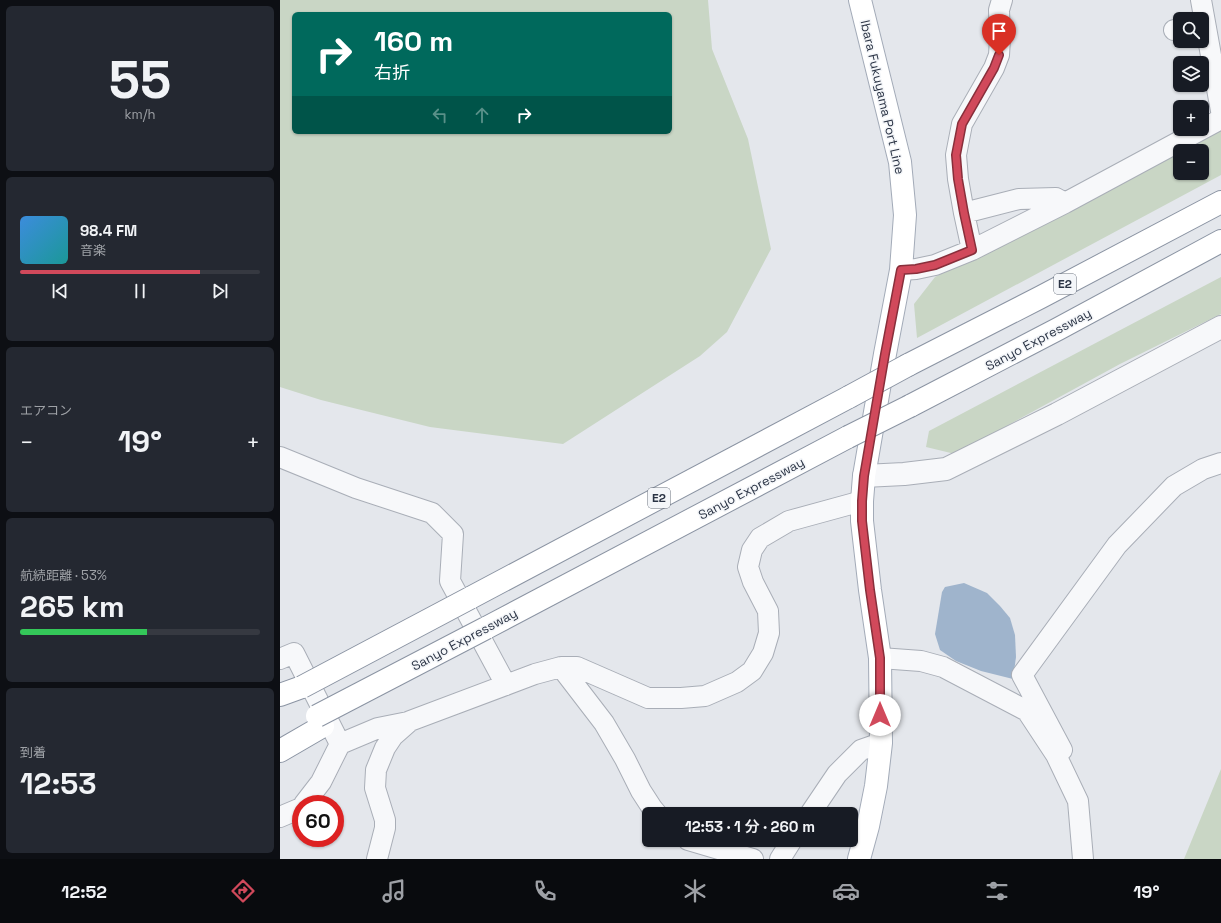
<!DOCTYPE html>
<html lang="ja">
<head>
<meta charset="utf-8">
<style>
  :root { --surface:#171b24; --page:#242831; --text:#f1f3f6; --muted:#9ea1a6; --line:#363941; --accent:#d1495b }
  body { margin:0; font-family:"Space Grotesk","Noto Sans JP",sans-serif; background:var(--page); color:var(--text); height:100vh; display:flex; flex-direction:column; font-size:15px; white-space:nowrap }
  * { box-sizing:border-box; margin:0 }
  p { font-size:13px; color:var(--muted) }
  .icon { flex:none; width:22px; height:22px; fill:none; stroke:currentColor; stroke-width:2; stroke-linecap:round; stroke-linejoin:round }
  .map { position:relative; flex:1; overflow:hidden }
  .drawer { display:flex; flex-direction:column; gap:6px; padding:6px; background:#0d0f14; width:280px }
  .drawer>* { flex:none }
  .hud { position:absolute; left:12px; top:12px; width:380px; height:122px; border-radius:6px; box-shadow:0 1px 3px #0004; background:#00695c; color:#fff; overflow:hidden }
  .controls { position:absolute; left:893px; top:12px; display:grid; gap:8px }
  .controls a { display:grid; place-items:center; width:36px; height:36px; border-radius:6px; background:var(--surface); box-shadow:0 1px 3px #0004; font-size:20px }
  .speed { position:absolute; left:12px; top:795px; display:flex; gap:8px; font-size:20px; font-weight:700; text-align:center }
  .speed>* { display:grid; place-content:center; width:52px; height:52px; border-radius:50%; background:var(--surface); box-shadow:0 1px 3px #0004; line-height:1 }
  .speed .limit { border:6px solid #d22; background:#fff; color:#111 }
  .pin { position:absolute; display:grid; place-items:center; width:34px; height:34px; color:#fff; margin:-41px -17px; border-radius:50% 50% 50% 0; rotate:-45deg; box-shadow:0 0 4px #0007 }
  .pin .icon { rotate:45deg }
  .me { position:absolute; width:44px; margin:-22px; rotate:0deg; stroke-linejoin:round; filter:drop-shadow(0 0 3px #0008) }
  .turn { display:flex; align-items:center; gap:14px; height:84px; padding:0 16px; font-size:18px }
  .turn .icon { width:52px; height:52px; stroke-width:2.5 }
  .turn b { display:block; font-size:28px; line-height:34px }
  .lanes { display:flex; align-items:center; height:38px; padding:0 16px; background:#0003; justify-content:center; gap:20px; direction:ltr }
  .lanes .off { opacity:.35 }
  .big { font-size:30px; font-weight:600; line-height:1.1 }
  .drawer .widget { flex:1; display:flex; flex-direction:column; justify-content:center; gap:6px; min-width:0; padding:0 14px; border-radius:6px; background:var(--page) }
  .drawer .dial { align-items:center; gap:0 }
  .dial b { font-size:52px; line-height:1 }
  .song { display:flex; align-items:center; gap:12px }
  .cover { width:48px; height:48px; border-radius:6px; background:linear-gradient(135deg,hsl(210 70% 55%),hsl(180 70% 35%)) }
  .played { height:4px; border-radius:2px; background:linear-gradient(90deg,var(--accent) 75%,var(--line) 75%) }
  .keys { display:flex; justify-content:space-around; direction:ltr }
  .heat { display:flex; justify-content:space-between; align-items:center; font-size:22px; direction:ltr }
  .charge { height:6px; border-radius:3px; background:linear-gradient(90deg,#34c759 53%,var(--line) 0) }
  .trip { position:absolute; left:362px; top:807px; width:216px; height:40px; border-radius:6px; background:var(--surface); box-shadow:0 1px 3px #0004; font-weight:600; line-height:40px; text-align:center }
  .dock { display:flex; height:64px; justify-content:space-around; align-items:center; background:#090b0e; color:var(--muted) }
  .dock .icon { width:28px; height:28px }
  .dock .active { color:var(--accent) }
  .dock b { font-size:18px; color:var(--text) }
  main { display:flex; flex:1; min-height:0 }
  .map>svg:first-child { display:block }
  .green { fill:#c9d6c5; fill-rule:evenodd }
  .water { fill:#9fb4cc }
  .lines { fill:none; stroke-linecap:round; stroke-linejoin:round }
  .minor-casing { stroke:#a9aeb7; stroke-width:22 }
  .tertiary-casing { stroke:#a9aeb7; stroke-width:24 }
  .primary-casing { stroke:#a3abb8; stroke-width:24 }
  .motorway-casing { stroke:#8b94a3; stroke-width:24 }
  .minor { stroke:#f7f8fa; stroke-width:20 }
  .tertiary { stroke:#f7f8fa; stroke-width:22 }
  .primary { stroke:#fff; stroke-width:22 }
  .motorway { stroke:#fff; stroke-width:22 }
  .motorway-bridge-casing { stroke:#8b94a3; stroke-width:24; stroke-linecap:butt }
  .motorway-bridge { stroke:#fff; stroke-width:22 }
  .route-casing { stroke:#882f3b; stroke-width:10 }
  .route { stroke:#d1495b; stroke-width:7 }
  .labels { text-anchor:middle; stroke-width:3; stroke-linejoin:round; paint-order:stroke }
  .shield { fill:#f4f6f9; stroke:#676e7b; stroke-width:1 }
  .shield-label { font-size:12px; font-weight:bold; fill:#2b3445 }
  .street-label { font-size:13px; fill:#2b3445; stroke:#f4f6f9 }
</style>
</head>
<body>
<main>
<section class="drawer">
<div class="widget dial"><b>55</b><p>km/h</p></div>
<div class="widget">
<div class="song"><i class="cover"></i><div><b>98.4 FM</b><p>音楽</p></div></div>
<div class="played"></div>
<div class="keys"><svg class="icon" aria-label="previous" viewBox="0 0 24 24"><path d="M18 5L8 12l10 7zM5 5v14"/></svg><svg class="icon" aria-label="pause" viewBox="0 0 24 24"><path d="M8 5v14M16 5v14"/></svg><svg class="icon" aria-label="next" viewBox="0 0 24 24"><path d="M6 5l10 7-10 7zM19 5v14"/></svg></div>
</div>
<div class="widget"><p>エアコン</p>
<div class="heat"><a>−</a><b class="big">19°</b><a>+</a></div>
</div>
<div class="widget"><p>航続距離 · 53%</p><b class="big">265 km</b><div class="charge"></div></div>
<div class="widget"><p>到着</p><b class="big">12:53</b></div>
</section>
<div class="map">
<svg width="941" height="859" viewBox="0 0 941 859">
  <rect width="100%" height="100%" fill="#e4e7ec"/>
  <!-- green -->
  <path class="green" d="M0 0H428L432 49 468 139 491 249 447 332 420 356 283 444 150 427 41 400 0 387ZM14 14H390V132H14Z
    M941 130V175L637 338 634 304 655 277 901 148ZM900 151H922V173H900Z
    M941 277V314L840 364 675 454 646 447 649 431Z
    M941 769V859H904Z"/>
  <!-- water -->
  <path class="water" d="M684 583 707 593 720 606 730 618 735 635 736 657 733 679 701 671 676 661 660 650 655 634 662 592 665 587Z"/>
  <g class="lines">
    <!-- minor casing -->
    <g class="minor-casing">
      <path id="minor" d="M921 0 941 111
        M894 30 900 29
        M684 213 739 199 776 198 785 203
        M692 250 684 213 678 179 676 155 682 124 714 68 719 55 720 39 719 10 722 0
        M621 270 636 269 655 265 692 250 785 203 941 119
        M0 457 76 488 152 513 173 534 170 581 226 685
        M600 658 641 661 663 667 747 711 776 755 798 801 803 859
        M0 659 14 653 60 744
        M281 667H297L368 698H401L425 696 457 682 472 671 483 653 489 633 488 611 473 582 468 567 472 550 480 538 509 521 582 501
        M776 755 782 750 742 675 837 545 894 486 923 469 941 463
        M24 804 41 782 60 744 98 728 128 722
        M530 814 557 774 581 750 601 743
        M0 817 21 808
        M408 840 473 859
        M97 859 105 828V820L95 788 96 770 105 748 113 736 130 721 255 674 281 667 324 723 345 759 361 791 372 808 377 814
        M500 859 512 840"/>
    </g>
    <!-- tertiary casing -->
    <g class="tertiary-casing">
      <path id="tertiary" d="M584 476 624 474 666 469 777 414 941 327"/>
    </g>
    <!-- primary casing -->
    <g class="primary-casing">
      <path id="primary" d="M579 859 588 826 596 786 601 743 600 658 590 590 582 521V501L584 476 605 354 621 270 625 215 620 162 580 0"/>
    </g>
    <!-- motorway casing -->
    <g class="motorway-casing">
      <path id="motorway" d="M628 365 761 297 941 202
        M630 406 778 329 941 241
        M190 598 569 397
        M206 628 568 437
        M0 695 22 687
        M0 751 43 726"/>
    </g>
    <!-- minor -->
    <use href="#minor" class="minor"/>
    <!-- tertiary -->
    <use href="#tertiary" class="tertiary"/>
    <!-- primary -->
    <use href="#primary" class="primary"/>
    <!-- motorway -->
    <use href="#motorway" class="motorway"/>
    <!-- motorway-bridge casing -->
    <g class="motorway-bridge-casing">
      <path id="motorway-bridge" d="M569 397 628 365
        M568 437 630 406
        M22 687 190 598
        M37 716 206 628"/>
    </g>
    <!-- motorway-bridge -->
    <use href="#motorway-bridge" class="motorway-bridge"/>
  </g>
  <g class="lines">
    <!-- route casing -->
    <g class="route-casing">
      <path id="route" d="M600 715V658L590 590 582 521V501L584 476 605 354 621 270 636 269 655 265 692 250 684 213 678 179 676 155 682 124 714 68 719 55"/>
    </g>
    <!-- route -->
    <use href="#route" class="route"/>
  </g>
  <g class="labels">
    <!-- shield labels -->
    <g class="shield">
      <rect x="774" y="274" width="22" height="20" rx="3"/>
      <rect x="368" y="488" width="22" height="20" rx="3"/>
    </g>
    <g class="shield-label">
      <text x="785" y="288">E2</text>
      <text x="379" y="502">E2</text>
    </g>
    <!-- street labels -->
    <g class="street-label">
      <text transform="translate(603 97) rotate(77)" y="5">Ibara Fukuyama Port Line</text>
      <text transform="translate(758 339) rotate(-28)" y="5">Sanyo Expressway</text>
      <text transform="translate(471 488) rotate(-28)" y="5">Sanyo Expressway</text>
      <text transform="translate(184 639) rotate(-28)" y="5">Sanyo Expressway</text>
    </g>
  </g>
</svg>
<div class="controls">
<a><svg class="icon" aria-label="search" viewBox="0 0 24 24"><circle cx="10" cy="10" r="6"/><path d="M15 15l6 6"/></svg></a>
<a><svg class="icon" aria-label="layers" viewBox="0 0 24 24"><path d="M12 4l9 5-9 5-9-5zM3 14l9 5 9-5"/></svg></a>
<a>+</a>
<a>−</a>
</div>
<div class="speed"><div class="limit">60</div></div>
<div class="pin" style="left:719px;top:55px;background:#d93025"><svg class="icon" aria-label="arrive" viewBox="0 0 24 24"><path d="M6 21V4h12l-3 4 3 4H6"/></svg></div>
<svg class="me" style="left:600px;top:715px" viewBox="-20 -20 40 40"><circle r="19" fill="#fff"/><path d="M0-13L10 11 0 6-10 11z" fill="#d1495b"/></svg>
<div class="trip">12:53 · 1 分 · 260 m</div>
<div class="hud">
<div class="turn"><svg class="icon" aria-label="right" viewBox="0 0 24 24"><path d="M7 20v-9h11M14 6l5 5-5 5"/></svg><div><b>160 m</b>右折</div></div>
<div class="lanes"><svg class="icon off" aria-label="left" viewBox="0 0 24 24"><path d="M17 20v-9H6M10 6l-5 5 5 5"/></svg><svg class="icon off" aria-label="ahead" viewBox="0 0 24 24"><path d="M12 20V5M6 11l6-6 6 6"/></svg><svg class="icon" aria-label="right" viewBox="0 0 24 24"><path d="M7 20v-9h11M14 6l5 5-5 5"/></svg></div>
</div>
</div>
</main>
<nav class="dock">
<b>12:52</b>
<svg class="icon active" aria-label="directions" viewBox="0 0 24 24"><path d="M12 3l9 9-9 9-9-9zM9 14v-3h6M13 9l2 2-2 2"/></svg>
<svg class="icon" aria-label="music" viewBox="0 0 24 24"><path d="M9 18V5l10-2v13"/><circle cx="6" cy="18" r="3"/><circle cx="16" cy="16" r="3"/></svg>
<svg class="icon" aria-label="phone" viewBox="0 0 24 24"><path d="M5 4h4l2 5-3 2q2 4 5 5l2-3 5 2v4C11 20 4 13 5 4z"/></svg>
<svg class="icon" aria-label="climate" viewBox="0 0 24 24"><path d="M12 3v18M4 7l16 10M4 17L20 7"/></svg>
<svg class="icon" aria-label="car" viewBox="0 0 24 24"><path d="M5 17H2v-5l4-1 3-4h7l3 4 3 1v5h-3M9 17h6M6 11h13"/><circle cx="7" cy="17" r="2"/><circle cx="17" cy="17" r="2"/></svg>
<svg class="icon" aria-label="filters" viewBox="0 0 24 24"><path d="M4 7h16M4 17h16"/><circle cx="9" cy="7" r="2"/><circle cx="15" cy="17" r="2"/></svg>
<b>19°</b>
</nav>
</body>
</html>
